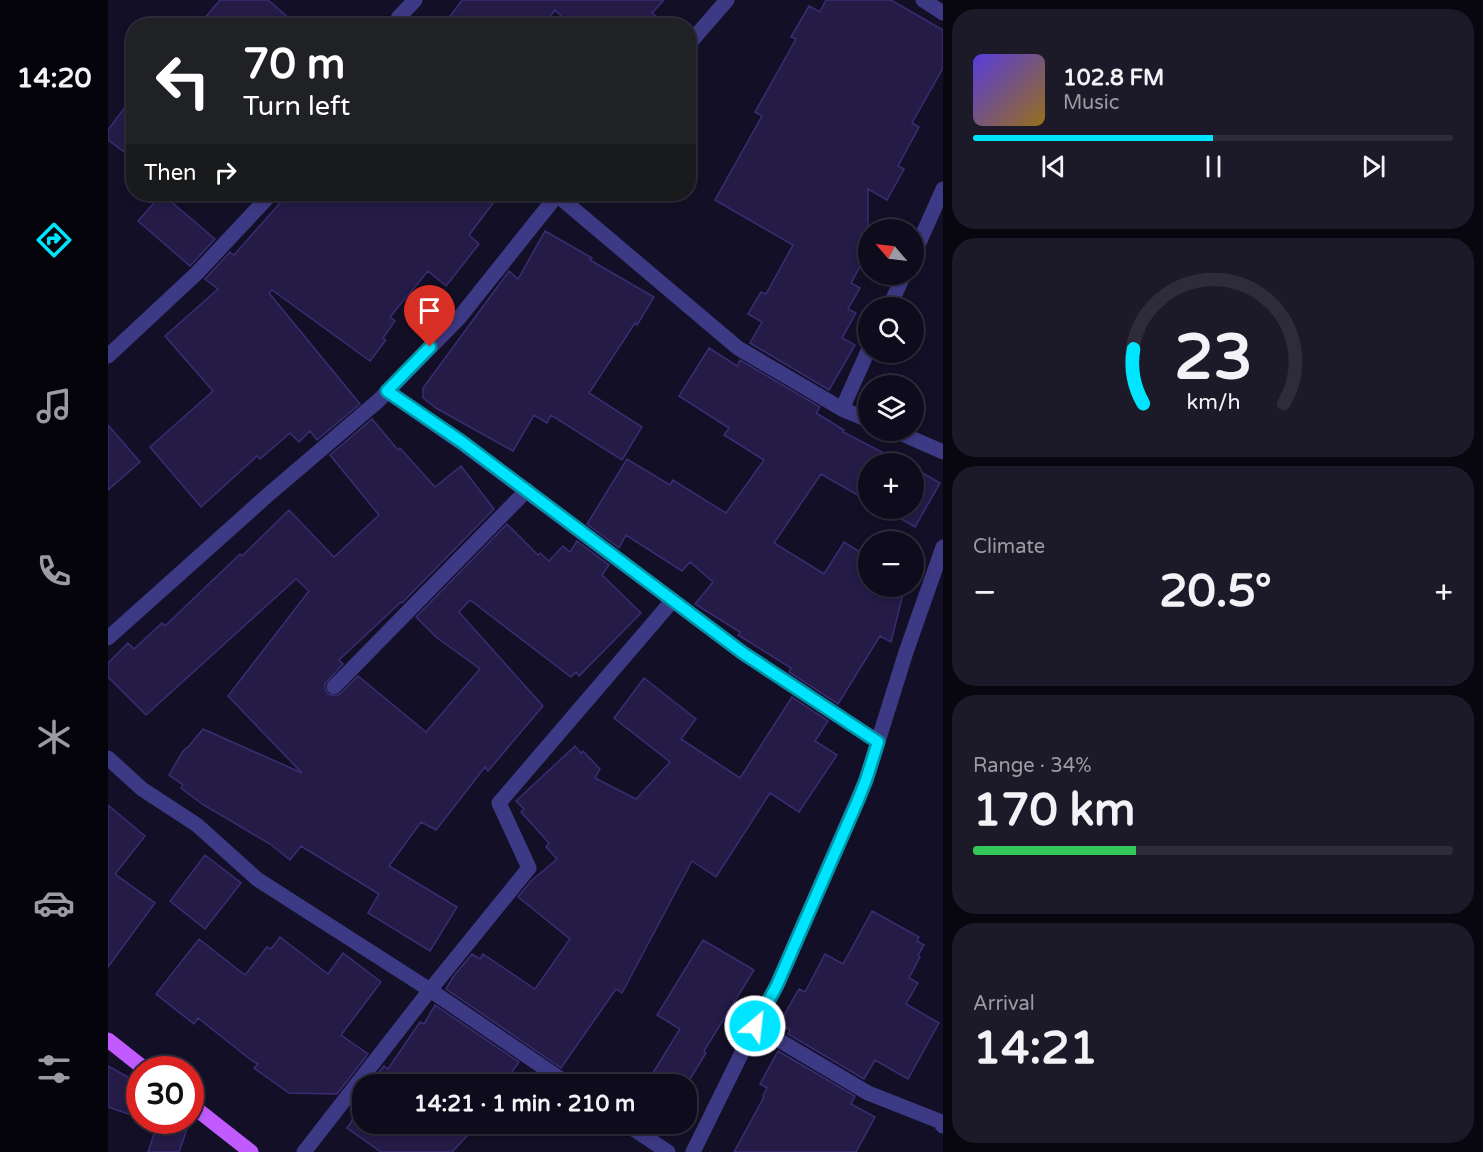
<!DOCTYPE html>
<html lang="en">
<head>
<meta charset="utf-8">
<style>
  :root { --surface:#0e0b1c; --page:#1c1929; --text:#f1f3f6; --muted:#9b9ba3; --line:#2e2b3b; --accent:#00e5ff }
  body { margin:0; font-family:"Varela Round",sans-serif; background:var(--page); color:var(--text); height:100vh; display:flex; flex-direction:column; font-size:22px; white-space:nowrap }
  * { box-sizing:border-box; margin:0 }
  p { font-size:20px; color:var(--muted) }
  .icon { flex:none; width:33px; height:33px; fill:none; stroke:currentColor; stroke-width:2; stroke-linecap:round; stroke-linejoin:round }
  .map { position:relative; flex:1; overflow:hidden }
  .drawer { display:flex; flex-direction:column; gap:9px; padding:9px; background:#08060f; width:540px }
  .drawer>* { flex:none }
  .hud { position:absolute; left:18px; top:18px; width:570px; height:183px; border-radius:24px; box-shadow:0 3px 9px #0003,0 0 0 2px var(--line); background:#202124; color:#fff; overflow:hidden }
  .needle { width:39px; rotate:298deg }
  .fabs { position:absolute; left:750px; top:219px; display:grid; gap:12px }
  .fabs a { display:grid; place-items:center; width:66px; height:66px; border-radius:50%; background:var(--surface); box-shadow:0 3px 9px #0003,0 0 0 2px var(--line); font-size:30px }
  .speed { position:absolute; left:18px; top:1056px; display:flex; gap:12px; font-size:30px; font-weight:700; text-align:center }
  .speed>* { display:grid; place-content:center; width:78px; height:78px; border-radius:50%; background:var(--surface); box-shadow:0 3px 9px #0003,0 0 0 2px var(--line); line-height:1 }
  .speed .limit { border:9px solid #d22; background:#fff; color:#111 }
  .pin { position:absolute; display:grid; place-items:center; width:51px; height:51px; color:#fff; margin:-62px -26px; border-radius:50% 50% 50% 0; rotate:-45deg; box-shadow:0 0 6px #0007 }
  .pin .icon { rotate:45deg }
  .me { position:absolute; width:66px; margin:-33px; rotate:28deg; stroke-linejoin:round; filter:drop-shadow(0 0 4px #0008) }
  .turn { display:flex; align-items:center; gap:21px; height:126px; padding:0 18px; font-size:27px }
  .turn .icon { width:78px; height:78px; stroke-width:2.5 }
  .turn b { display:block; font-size:42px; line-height:51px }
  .then { display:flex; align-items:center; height:57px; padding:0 18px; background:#0003; gap:12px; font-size:22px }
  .big { font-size:45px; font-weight:800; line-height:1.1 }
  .drawer .widget { flex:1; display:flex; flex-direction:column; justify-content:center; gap:9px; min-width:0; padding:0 21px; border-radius:24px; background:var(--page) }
  .drawer .dial { align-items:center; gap:0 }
  .dial svg { height:156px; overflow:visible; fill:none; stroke:var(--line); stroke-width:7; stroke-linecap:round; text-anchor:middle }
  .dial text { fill:var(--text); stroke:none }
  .song { display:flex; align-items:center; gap:18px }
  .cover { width:72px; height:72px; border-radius:9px; background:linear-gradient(135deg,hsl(250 70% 55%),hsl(40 70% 35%)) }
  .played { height:6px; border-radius:3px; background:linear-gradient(90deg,var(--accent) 50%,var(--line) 50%) }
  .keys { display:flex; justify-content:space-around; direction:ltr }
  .heat { display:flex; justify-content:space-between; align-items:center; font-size:33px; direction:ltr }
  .charge { height:9px; border-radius:4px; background:linear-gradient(90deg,#34c759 34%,var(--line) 0) }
  .trip { position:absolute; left:244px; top:1074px; width:345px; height:60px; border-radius:24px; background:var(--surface); box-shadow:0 3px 9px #0003,0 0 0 2px var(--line); font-weight:800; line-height:60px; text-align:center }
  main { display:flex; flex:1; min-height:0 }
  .tabs { display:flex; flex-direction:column; width:108px; justify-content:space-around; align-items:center; background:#06040b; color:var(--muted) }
  .tabs .icon { width:42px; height:42px }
  .tabs .selected { color:var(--accent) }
  .tabs b { font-size:27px; color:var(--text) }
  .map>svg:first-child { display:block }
  .building { fill:#241b47; stroke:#3b2d73; stroke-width:1.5 }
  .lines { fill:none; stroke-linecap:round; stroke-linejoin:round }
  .minor { stroke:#3d3a85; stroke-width:15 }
  .major { stroke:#c25bff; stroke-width:15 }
  .route-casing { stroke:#0095a6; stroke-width:15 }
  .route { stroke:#00e5ff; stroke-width:10 }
</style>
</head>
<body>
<main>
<nav class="tabs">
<b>14:20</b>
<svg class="icon selected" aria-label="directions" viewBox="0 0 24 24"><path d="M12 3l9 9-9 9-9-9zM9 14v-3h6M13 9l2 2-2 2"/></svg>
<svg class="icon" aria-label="music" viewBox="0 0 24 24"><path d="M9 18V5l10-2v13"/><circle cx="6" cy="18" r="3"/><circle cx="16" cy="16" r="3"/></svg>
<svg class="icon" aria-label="phone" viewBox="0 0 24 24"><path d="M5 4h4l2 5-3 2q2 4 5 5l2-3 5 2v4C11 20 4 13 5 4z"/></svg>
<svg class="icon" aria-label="climate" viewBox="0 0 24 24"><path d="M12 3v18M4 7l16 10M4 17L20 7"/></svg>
<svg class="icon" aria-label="car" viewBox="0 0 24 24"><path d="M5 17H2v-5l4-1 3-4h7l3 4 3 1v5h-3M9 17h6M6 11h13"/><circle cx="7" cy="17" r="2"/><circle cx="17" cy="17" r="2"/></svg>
<svg class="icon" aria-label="filters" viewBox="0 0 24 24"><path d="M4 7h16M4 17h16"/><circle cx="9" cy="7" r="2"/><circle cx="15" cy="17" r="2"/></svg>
</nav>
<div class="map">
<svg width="835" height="1152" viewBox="0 0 835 1152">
  <rect width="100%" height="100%" fill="#130f26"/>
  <!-- building -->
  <path class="building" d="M112 0H160L190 26H90Z
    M354 0H556L544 13 559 26H464L447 10 435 26H335Z
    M718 0H783L835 30V68L804 123 811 127 790 166 796 169 779 200 760 189V252L743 283 752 288 740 309 748 313 734 338 747 345 721 390 642 343 654 322 640 314 653 292 658 294 685 245 607 200 654 116 647 112 688 39 683 37 701 6 712 12Z
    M26 95V159L0 140V130Z
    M54 194 107 239 82 266 30 221Z
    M180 194H392L361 235 371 244 338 286 320 271 282 317 287 321 275 338 278 340 262 361 164 290 161 293 252 404 209 440 202 431 191 442 182 433 152 459 149 456 93 507 42 447 105 391 57 336 110 289 97 279 122 252 126 255Z
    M437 231 484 258 482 260 546 297 529 325 527 323 481 393 534 427 514 460 443 415 439 423 426 415 405 451 328 408 315 398V388L401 271 410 279Z
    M601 348 629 366 632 360 712 407 708 413 736 430 735 432 797 464H760V501L713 474 666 543 716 574 736 542 760 557V586H797L783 642 772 636 730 704 681 672 683 668 630 635 632 632 587 604 605 582 582 562 574 571 518 535 511 548 479 524 519 459 562 485 565 480 618 513 656 460 616 435 621 428 571 396Z
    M264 419 290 450 292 448 327 487 353 466 386 509 294 603 293 602 231 660 235 664 217 684V689L220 694 228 696 232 694 250 676 318 732 372 669 328 637 308 617 399 524 430 555 432 553 441 561 455 546 462 552 469 541 501 565 494 575 533 613 471 676 468 672 463 677 362 600 351 612 435 706 380 771 377 767 328 830 313 822 281 866 349 907 322 951 260 913 271 894 193 846 182 860 162 844 94 804 73 788 75 785 61 775 75 751 81 746 95 729 194 773 120 696 201 591 188 579 38 715 0 677V663L20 643 26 649 54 623 57 626 132 554 134 556 181 510 226 557 271 515 222 455Z
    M0 425 32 462 0 490Z
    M806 468 832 483 807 527 775 508H806Z
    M536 678 588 719 573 739 632 778 684 697 720 721 707 741 729 755 691 812 662 793 608 877 584 861 514 993 508 989 453 1068 338 989 345 977 364 954 372 959 375 954 427 989 462 939 410 897 423 881 449 859 438 847 441 843 413 812 416 809 408 801 467 746 473 753 475 751 492 769 487 778 528 799 562 762 506 718Z
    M0 805 37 836 7 874 47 903 0 967Z
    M97 855 133 883 97 929 62 901Z
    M764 911 811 937 809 941 816 945 810 955 812 957 801 978 810 983 798 1004 831 1023 800 1079 767 1060 756 1079 680 1034 682 1030 671 1024 691 989 697 992 717 954 735 964Z
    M172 937 220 974 235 953 273 982 233 1035 260 1054 229 1094 181 1093 146 1068 150 1064 143 1060 90 1018 86 1024 48 994 91 939 137 975 159 947 163 949Z
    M595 940 646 970 596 1051 598 1053 579 1084H538L572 1029 549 1015Z
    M327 1005 411 1062 395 1084H261L276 1066 280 1069 312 1022 316 1024Z
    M670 1051 747 1096 743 1104 767 1117 748 1152H626L656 1097 655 1096 659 1088 652 1084Z
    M0 1066 32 1084V1118L0 1107Z
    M255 1104V1124H368L358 1137 344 1152H273L239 1128Z
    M51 1120H82L71 1152H40Z"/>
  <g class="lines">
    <!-- minor -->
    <path class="minor" d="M815 0 835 13
      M286 26 291 17 307 0
      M580 45 619 0
      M449 195 630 348 734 409 760 420
      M806 254 835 189
      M781 308 796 274
      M0 356 89 273 163 194
      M279 391 354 443 635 653 770 742
      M734 409 760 351
      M785 430 835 452
      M0 638 161 494 270 401 351 318 450 194
      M226 687 419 490
      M0 758 34 789 89 825 149 879 322 990 460 1084
      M647 1026 760 1093 831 1121 835 1126
      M518 1124 560 1152
      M196 1152 322 990 421 868 391 803 565 600
      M585 1152 647 1026 669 985 758 780 798 652 835 547"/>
    <!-- major -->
    <path class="major" d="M0 1040 38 1070
      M82 1104 143 1152"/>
  </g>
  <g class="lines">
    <!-- route casing -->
    <g class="route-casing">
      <path id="route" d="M322 347 279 391 354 442 635 653 770 742 758 780 750 800 669 985 647 1026"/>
    </g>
    <!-- route -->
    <use href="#route" class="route"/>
  </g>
</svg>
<div class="fabs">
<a><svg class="needle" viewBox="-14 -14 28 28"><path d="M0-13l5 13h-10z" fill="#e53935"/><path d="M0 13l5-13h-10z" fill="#9b9ba3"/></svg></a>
<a><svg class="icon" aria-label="search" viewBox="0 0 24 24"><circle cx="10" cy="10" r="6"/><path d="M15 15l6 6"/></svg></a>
<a><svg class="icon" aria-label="layers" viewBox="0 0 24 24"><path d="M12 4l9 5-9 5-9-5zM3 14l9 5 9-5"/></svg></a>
<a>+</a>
<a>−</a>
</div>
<div class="speed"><div class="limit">30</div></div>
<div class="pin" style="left:322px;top:347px;background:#d93025"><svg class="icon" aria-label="arrive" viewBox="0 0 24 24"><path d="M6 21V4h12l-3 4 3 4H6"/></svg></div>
<svg class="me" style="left:647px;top:1026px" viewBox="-20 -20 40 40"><circle r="17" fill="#00e5ff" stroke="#fff" stroke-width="3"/><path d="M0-11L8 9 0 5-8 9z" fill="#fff"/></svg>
<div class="trip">14:21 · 1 min · 210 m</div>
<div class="hud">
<div class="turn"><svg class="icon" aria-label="left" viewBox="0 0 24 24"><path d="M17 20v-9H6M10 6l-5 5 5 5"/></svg><div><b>70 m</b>Turn left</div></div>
<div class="then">Then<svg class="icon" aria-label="right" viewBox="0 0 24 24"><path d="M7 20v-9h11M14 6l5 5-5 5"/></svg></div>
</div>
</div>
<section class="drawer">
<div class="widget">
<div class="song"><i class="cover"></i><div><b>102.8 FM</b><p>Music</p></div></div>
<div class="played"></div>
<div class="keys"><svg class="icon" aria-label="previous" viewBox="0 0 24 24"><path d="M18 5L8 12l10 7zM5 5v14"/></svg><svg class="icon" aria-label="pause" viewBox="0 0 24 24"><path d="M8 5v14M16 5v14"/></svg><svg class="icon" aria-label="next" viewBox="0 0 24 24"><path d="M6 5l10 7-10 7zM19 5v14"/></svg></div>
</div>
<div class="widget dial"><svg viewBox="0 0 100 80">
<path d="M14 69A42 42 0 1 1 86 69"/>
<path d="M14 69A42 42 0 0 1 9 41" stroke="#00e5ff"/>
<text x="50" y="56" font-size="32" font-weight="700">23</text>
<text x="50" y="72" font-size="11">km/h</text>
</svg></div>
<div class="widget"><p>Climate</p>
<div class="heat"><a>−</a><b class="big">20.5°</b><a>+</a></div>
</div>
<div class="widget"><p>Range · 34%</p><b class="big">170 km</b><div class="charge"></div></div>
<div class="widget"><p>Arrival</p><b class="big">14:21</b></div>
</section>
</main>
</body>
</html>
